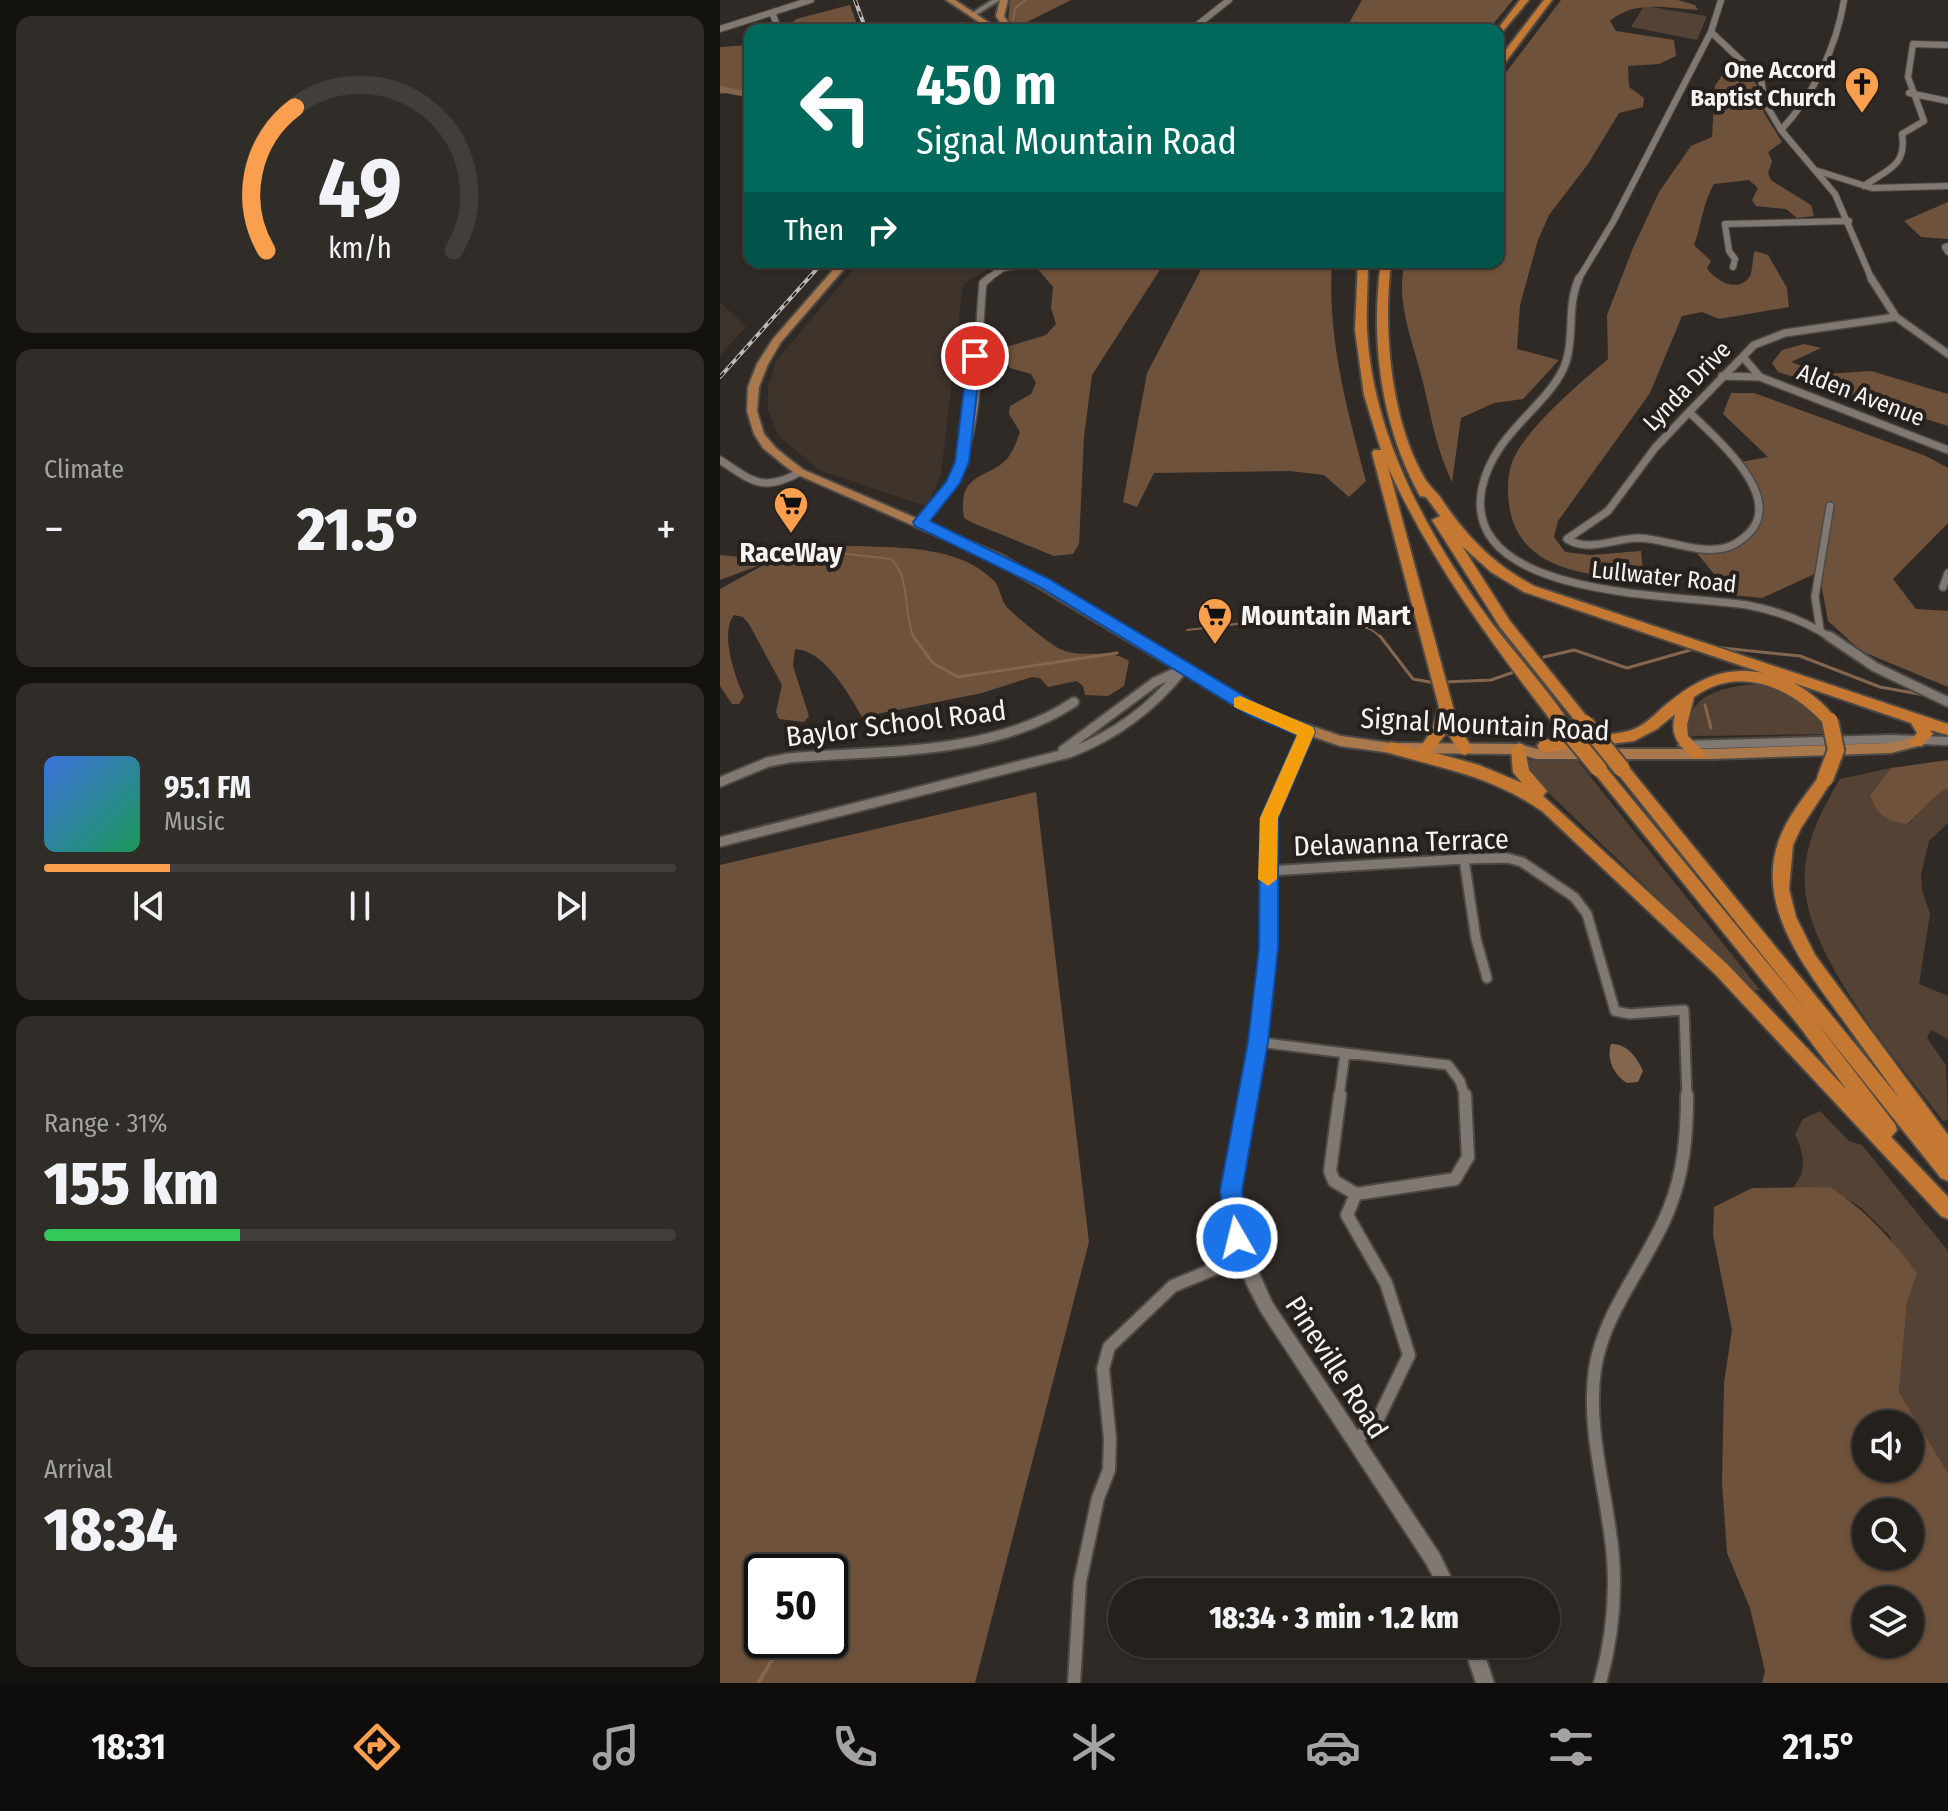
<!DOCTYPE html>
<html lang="en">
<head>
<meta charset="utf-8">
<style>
  :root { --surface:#24201c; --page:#302d29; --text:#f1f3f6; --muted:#a3a3a3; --line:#413e3b; --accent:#fa9f4e }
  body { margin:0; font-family:"Fira Sans Condensed",sans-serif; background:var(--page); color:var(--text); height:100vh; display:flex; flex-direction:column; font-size:30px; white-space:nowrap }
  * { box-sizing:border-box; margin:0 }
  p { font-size:26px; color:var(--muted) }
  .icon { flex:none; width:44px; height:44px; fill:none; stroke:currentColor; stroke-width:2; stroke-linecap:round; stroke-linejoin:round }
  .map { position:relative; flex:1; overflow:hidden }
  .sheet { display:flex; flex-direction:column; gap:16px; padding:16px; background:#14120f; width:720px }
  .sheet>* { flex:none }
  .guide { position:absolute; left:24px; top:24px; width:760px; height:244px; border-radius:16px; box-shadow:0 2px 6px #0004,0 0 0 2px var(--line); background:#00695c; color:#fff; overflow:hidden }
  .buttons { position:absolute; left:1132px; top:1410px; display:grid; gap:16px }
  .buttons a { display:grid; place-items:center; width:72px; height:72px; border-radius:50%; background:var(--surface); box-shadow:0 2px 6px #0004,0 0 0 2px var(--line); font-size:40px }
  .speed { position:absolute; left:24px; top:1554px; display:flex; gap:16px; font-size:40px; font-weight:700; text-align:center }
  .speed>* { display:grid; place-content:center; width:104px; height:104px; border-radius:50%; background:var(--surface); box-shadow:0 2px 6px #0004,0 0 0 2px var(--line); line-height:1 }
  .speed .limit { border:4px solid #111; border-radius:12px; background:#fff; color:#111 }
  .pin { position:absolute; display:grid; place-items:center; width:68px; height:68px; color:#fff; margin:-34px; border:4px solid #fff; border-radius:50%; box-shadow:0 2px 8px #0007 }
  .me { position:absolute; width:88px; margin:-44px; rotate:352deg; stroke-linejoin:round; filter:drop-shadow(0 0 6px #0008) }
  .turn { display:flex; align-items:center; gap:28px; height:168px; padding:0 40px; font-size:36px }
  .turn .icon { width:104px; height:104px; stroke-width:2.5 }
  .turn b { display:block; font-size:56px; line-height:68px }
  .then { display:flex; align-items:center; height:76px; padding:0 40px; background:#0003; gap:16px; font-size:30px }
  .big { font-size:60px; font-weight:800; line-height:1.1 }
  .sheet .widget { flex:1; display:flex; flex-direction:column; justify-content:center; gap:12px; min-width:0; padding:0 28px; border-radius:16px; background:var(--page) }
  .sheet .dial { align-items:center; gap:0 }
  .dial svg { height:208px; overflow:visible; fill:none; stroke:var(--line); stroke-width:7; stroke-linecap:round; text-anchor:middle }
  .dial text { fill:var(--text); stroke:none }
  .song { display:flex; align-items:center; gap:24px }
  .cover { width:96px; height:96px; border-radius:12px; background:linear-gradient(135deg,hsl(220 70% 55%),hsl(150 70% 35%)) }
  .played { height:8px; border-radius:4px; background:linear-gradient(90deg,var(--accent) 20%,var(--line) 20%) }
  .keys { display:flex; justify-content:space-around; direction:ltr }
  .heat { display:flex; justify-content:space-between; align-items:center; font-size:44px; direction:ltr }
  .charge { height:12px; border-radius:6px; background:linear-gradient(90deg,#34c759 31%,var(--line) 0) }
  .trip { position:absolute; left:388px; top:1578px; width:452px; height:80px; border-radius:40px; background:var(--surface); box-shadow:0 2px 6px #0004,0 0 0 2px var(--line); font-weight:800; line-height:80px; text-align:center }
  .menu { display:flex; height:128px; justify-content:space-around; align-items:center; background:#0e0d0b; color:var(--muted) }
  .menu .icon { width:56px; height:56px }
  .menu .selected { color:var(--accent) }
  .menu b { font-size:36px; color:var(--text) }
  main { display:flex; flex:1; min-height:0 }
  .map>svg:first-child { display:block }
  .built { fill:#3f342c }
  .green { fill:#544235 }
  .forest { fill:#6f523b; fill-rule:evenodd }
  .water { fill:#84664e }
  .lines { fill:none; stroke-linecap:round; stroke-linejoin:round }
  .stream-far2 { stroke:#84664e; stroke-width:2 }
  .stream-far1 { stroke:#84664e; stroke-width:3 }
  .stream { stroke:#84664e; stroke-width:4 }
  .river { fill:#84664e; fill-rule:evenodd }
  .minor-far3-casing { stroke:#4d4945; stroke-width:8 }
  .minor-far2-casing { stroke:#4d4945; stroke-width:10 }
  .minor-far1-casing { stroke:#4d4945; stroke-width:13 }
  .minor-casing { stroke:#4d4945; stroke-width:16 }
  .secondary-casing { stroke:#4d4945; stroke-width:4 }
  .primary-casing { stroke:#4d4945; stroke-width:4 }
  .motorway-casing { stroke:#4d4945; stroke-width:4 }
  .minor-far3 { stroke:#7f7873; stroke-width:6 }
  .minor-far2 { stroke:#7f7873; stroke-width:7 }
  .minor-far1 { stroke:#7f7873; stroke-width:9 }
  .minor { stroke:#7f7873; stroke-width:12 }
  .secondary { fill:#7f7873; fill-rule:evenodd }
  .primary { fill:#a9784c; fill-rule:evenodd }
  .motorway { fill:#c57832; fill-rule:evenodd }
  .rail-casing { stroke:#bdb9b6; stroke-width:4 }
  .rail { stroke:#26211d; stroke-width:2; stroke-dasharray:6; stroke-linecap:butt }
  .motorway-bridge-casing { stroke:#4d4945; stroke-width:20; stroke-linecap:butt }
  .motorway-bridge { stroke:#c57832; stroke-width:16 }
  .route { fill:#1a73e8; stroke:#114b97; stroke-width:2 }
  .slow { fill:#f59e0b }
  .labels { text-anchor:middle; stroke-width:8; stroke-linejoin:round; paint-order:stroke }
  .far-poi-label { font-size:24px; font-weight:bold; fill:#f6f3f0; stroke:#26211d; text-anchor:end }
  .far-street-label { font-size:24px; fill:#f6f3f0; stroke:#26211d }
  .poi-label { font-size:28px; font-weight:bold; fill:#f6f3f0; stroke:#26211d }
  .street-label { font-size:28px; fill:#f6f3f0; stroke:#26211d }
</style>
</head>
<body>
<main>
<section class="sheet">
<div class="widget dial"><svg viewBox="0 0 100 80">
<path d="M14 69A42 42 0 1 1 86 69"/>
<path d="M14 69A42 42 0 0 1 25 14" stroke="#fa9f4e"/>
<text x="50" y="56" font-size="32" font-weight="700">49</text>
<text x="50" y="72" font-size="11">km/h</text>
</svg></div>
<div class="widget"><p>Climate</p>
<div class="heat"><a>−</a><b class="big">21.5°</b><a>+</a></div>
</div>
<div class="widget">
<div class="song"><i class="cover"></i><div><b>95.1 FM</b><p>Music</p></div></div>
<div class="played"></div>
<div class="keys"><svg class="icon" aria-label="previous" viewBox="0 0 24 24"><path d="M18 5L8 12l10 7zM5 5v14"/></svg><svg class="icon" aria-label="pause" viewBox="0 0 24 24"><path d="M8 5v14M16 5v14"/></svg><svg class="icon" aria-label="next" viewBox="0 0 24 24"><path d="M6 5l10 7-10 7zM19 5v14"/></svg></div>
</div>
<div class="widget"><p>Range · 31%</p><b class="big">155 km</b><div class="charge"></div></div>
<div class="widget"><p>Arrival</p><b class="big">18:34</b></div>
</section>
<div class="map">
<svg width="1228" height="1683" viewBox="0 0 1228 1683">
  <rect width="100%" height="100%" fill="#302a26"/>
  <!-- built -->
  <path class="built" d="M140 262H281L243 284 221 475 206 506 99 470 59 436 48 410V387L56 361Z
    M0 302 26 327 0 355Z"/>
  <!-- green -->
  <path class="green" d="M924 6 987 16 977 40 911 27Z
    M1039 684C1068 693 1095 704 1108 734L970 736C962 693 1008 686 1039 684Z
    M801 760 858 761 1040 990H1033L807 772Z
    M1171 768 1150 795C1156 814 1168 822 1188 824 1202 812 1212 796 1228 788V823L1209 841 1201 875 1202 890 1210 914 1199 984 1228 996V1039L1211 1030 1207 1038 1226 1065 1228 1120 1223 1121C1180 1064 1089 960 1085 887 1082 848 1100 812 1120 779Z
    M1100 1111 1129 1141 1142 1145 1228 1251V1473L1179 1392 1187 1302 1170 1236 1140 1207 1110 1188H1073C1088 1169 1084 1155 1075 1134L1083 1119Z"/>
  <!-- forest -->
  <path class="forest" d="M290 0H351L299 26 288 21Z
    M642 0H793L768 30H625Z
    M841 0H958L975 5 978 10C944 8 915 0 890 21L896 31 954 40 956 56 939 64 908 66 909 87 924 98 923 107 899 113 868 164 829 215 818 240 800 305 797 349 839 360 803 399 774 403 741 418 732 482C712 439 711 408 698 364 689 331 676 297 685 262H778V83Z
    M130 5 139 30H64L76 19Z
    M30 45V89L0 94V47Z
    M1026 70 1038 87 1044 113 1062 142 1048 152 1052 161 1048 173 1051 180 1091 205 1094 216 1077 218 1066 209 1036 206 1032 200 1038 188 1029 180 994 184C982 205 982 224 974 245L991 261 987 268C995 281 1019 294 1030 276 1033 270 1032 258 1035 251L1048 255 1067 288 1069 307 999 319 982 312 962 316 930 393 838 521 834 537 845 552 871 555 921 551 924 580C873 575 802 573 790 510 787 496 787 476 792 462 805 429 861 382 888 359L887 315 913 248 939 192 971 146 992 137 995 86 1003 74Z
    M1228 202V239L1201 237 1184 221Z
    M350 262H434L443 265 372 375 364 437 359 544 353 554 334 556 253 523 244 518C237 474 265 479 285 461 292 454 297 441 300 432L289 414 290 406 311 394 316 383 311 374 290 368 284 359 286 347 326 335 336 324 331 308 333 287 316 267Z
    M485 262H612C607 338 627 409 646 481L629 497 604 475 569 471 434 473 417 507 403 502 427 373Z
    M1084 344 1101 348 1071 362 1103 374 1151 371 1228 394V426L1058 372 1052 363 1062 350Z
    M1011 393H1034L1206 456 1228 468V523L1173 579 1196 609 1228 611V687L1141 651 1108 621 1099 572 1042 598 1011 595 977 553C1015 551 1024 532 1044 503L1021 462 1048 457 1003 414Z
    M138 546C182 548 238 546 272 579 280 585 280 598 286 606 291 613 329 643 338 648 362 661 387 646 409 661L404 686 388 696 365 695 363 686 357 681 328 687 320 678 312 677 262 693 142 717C129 694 104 650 75 649L73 666 89 716 84 722 59 719 56 712 62 685 29 624 23 617 14 615C0 632 14 675 24 696L19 704H12L0 686V589L49 562 0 580V555L38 559 72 548Z
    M1228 760V788C1212 796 1202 812 1187 824 1167 822 1156 814 1150 795L1171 768Z
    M316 792 369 1242 255 1683H0V865ZM42 1572H110V1640H42Z
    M1110 1187C1146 1211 1171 1238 1197 1273L1187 1302 1179 1392 1228 1473V1683H1042L1045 1671 1030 1608 1007 1553 1002 1483 1004 1383 1012 1330 993 1235 994 1207 1032 1188ZM1146 1424H1190V1468H1146ZM1146 1512H1190V1556H1146ZM1146 1600H1190V1644H1146Z"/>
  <!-- water -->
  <path class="water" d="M891 1044C907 1043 917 1058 923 1071L918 1082 907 1083C894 1075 886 1059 891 1044Z"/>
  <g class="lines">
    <!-- stream-far2 -->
    <path class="stream-far2" d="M293 20 295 8 306 0
      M52 564 93 550 171 559C192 580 182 612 194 638
      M467 630C509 626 634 603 661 638"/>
    <!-- stream-far1 -->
    <path class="stream-far1" d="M193 636 213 663 238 677 397 653
      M660 636 693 679 715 683
      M993 647 1080 656 1160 687 1210 696
      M824 657 854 650 907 668 974 649
      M725 682 771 680 794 672
      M985 705 991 728"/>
    <!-- stream -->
    <path class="stream" d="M38 1683 64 1640"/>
    <!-- river -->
    <path class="river" d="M0 86 21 90 30 88V94L21 96 0 92Z"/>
    <!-- minor-far3 casing -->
    <g class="minor-far3-casing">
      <path id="minor-far3" d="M53 15 59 30
        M0 29 91 0
        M471 30 509 0
        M991 32 1041 79 1045 103 1061 130 1115 194 1152 280
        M1189 93 1228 101
        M1061 130C1093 96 1117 46 1124 0
        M1098 171 1152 188 1228 186
        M1144 186C1168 169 1187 166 1182 134L1204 121 1188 77 1193 44 1228 45
        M1228 246 1225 247 1228 252
        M1013 267 1015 259 1009 251 1005 224 1129 221
        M266 280 283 268 321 262
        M858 280 893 222 991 32 1001 0"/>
    </g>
    <!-- minor-far2 casing -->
    <g class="minor-far2-casing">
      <path id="minor-far2" d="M859 278C846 308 855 334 846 362 831 405 774 431 762 488 739 600 961 594 1027 605 1058 611 1086 621 1111 638
        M1151 278 1176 317 1228 354
        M1023 357 1040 377 1228 450
        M1002 376 1040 377
        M969 412C994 436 1064 495 1030 532 1023 539 1014 546 1004 548 976 554 947 539 919 538 894 538 869 553 847 539L888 511 935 448Z
        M969 412 1034 345 1065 333 1176 317
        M0 460C32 481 43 493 80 472
        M201 522C212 510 224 498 232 484 263 425 256 347 263 283L269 278
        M1223 587 1228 573
        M1100 629 1095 597 1110 506"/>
    </g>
    <!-- minor-far1 casing -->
    <g class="minor-far1-casing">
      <path id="minor-far1" d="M1109 636 1155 667 1228 702
        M343 750 435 682 459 671
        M0 782 48 762 69 758C162 750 274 756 354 702
        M0 842 349 753C394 736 433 707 463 669
        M744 859 756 939 767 978
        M548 871 744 859 787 858 802 862 854 897 867 914 895 1011 909 1014 964 1010 967 1097
        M538 1042 625 1053
        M625 1053 728 1065 740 1081 745 1097
        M619 1097 625 1053"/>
    </g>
    <!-- minor casing -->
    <g class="minor-casing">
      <path id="minor" d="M620 1095 610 1171 614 1181 636 1194 735 1179 748 1157 745 1095
        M635 1441 657 1421 689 1355 666 1283 627 1215 636 1194
        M354 1683 360 1582 378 1498 389 1470 390 1439 383 1369 389 1347 453 1286 523 1257
        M880 1683C894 1633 898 1584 890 1532 883 1479 867 1423 875 1369 884 1310 928 1263 949 1209 964 1172 967 1134 967 1095"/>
    </g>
    <!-- secondary casing -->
    <g class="secondary-casing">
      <path id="secondary" d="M272 0H280L256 15H252V13Z
        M587 728 593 732 555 818 554 948 545 1042 518 1191 521 1222 529 1251 552 1302 719 1553 738 1592H721L707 1565 541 1312 527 1285 514 1251 507 1222 504 1191 531 1042 542 948 543 818 581 732Z
        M1170 735 1228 737V745L1170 743 964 749 958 745 964 741Z
        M743 1644H761L774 1683H756Z"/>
    </g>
    <!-- primary casing -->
    <g class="primary-casing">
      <path id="primary" d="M226 0H235L280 30H271Z
        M280 0H288L284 16 293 30H285L276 16Z
        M120 262H130L61 342 48 364 39 387 37 411 44 434 56 448 72 461 84 470 282 555 544 710 621 736 671 743 799 744 817 749H991L1171 743 1197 737 1204 742 1202 745 1171 753 991 759H817L799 754 671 753 620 746 534 716 274 561 76 474 65 466 43 448 34 434 27 411 28 387 37 364 53 339Z"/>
    </g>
    <!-- motorway casing -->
    <g class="motorway-casing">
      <path id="motorway" d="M800 0H809L778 37 777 30Z
        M824 0H832L781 68 778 69V60Z
        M638 262H648C648 284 646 307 647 329 652 436 709 537 771 622 798 657 829 691 853 728L850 732H840C775 648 712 564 668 467L733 707 740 729 753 749 745 755 740 753 727 732 712 752 759 765 802 783 793 772 791 749 799 743 804 745 809 770 827 791 823 796 1007 964 1127 1090 1079 1026 871 769 874 765H884L1087 1011 894 769 897 765H907L1180 1099C1161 1073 1142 1046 1123 1020 1087 970 1036 908 1058 843 1066 818 1085 796 1100 775H1110L1113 779 1081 828 1073 845 1069 889 1076 917 1095 955 1228 1135V1181L1221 1178 1094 1019 1175 1124 1177 1130 1171 1137 1228 1197V1219L1221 1216 995 974 822 811C771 776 724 769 666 752L663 748 671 742 699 749 712 730 719 707 652 453 654 450H661L644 395 635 330Z
        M661 262H671C663 329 670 419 705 479 710 487 719 494 724 503 749 539 775 565 814 586L1228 724V735L1210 730 1213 734 1202 746H1192L1189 742 1197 733 1191 723 1074 683C1091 693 1106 704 1117 721L1110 726 1105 725C1071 687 1019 664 974 697L967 725 968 736 986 754 983 758H973C957 743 950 736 955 714L937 729 914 741 825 752 820 750 817 746 820 742 825 740C850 737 889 737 912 730 923 726 934 716 942 708 973 682 1001 665 1043 673L804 592 771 572 742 546 790 621 872 723 865 728 860 727 780 627 712 520 720 516 706 497 700 496C661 426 650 341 661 262Z"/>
    </g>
    <!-- minor-far3 -->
    <use href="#minor-far3" class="minor-far3"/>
    <!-- minor-far2 -->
    <use href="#minor-far2" class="minor-far2"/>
    <!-- minor-far1 -->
    <use href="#minor-far1" class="minor-far1"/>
    <!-- minor -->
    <use href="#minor" class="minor"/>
    <!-- secondary -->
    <use href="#secondary" class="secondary"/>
    <!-- primary -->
    <use href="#primary" class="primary"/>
    <!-- motorway -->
    <use href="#motorway" class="motorway"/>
    <!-- rail casing -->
    <g class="rail-casing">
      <path id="rail" d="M135 0 146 30
        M0 377 103 262"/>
    </g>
    <!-- rail -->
    <use href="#rail" class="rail"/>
    <!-- motorway-bridge casing -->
    <g class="motorway-bridge-casing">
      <path id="motorway-bridge" d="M865 723 902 769
        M845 728 879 769
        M1105 779 1116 750 1110 721"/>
    </g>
    <!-- motorway-bridge -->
    <use href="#motorway-bridge" class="motorway-bridge"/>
  </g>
  <!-- route -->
  <path class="route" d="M255 352 261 356 249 462 240 483 210 521 329 579 541 706 593 727 595 732 558 818V948L548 1042 522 1191 528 1238 525 1246 517 1249 509 1246 500 1191 528 1042 539 948 540 818 577 735 529 715 318 586 195 526 193 522 226 482 235 462 248 356Z"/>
  <!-- slow -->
  <path class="slow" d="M520 696 593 727 595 732 558 818 557 879 548 886 538 879 540 818 577 735 514 707V698Z"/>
  <!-- icons -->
  <defs>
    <g id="church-pin" transform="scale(1.8)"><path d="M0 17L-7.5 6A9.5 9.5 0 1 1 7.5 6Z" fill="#fa9f4e" stroke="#26211d"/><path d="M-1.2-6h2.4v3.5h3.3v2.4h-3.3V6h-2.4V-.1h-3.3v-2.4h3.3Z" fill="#111"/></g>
    <g id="supermarket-pin" transform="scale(1.8)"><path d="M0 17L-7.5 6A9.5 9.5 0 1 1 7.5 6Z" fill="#fa9f4e" stroke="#26211d"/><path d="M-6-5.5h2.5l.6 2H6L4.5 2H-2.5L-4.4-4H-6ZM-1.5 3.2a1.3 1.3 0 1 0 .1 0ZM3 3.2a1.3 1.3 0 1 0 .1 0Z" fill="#111"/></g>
  </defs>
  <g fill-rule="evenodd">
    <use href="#church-pin" x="1142" y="84"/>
    <use href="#supermarket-pin" x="71" y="504"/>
    <use href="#supermarket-pin" x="495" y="615"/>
  </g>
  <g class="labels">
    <!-- far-poi labels -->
    <g class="far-poi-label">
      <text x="1116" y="78">One Accord<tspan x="1116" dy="28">Baptist Church</tspan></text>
    </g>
    <!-- far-street labels -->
    <g class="far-street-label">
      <text transform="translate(967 386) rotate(-46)" y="8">Lynda Drive</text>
      <text transform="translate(1141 395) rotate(21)" y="8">Alden Avenue</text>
      <text transform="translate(944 577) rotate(6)" y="8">Lullwater Road</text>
    </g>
    <!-- poi labels -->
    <g class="poi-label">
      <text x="71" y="562">RaceWay</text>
      <text x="521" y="625" text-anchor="start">Mountain Mart</text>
    </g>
    <!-- street labels -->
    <g class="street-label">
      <text transform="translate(176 723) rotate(-7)" y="10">Baylor School Road</text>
      <text transform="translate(765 724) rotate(3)" y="10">Signal Mountain Road</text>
      <text transform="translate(681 842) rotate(-2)" y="10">Delawanna Terrace</text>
      <text transform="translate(617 1367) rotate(57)" y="10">Pineville Road</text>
    </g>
  </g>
</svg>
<div class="buttons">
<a><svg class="icon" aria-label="sound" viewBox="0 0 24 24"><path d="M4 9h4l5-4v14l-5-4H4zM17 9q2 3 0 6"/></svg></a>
<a><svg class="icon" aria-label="search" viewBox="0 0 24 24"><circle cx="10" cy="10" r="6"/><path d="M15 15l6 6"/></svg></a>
<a><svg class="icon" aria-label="layers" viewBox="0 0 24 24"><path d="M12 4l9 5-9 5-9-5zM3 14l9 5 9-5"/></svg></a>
</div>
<div class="speed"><div class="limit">50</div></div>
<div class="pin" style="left:255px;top:356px;background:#d93025"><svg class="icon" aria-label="arrive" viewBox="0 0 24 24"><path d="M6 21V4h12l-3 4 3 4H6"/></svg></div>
<svg class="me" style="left:517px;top:1238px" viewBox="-20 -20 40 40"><circle r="17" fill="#1a73e8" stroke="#fff" stroke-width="3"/><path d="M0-11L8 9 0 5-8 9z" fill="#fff"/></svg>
<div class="trip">18:34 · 3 min · 1.2 km</div>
<div class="guide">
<div class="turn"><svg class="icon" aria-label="left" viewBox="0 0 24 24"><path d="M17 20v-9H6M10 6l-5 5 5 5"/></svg><div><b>450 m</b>Signal Mountain Road</div></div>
<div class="then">Then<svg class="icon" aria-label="right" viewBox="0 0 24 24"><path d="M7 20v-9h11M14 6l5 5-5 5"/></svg></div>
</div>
</div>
</main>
<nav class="menu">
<b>18:31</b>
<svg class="icon selected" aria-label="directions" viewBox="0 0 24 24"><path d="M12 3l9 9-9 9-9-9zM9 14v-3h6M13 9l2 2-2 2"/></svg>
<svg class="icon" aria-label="music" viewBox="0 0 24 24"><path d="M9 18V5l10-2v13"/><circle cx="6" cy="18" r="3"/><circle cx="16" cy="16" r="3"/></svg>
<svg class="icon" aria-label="phone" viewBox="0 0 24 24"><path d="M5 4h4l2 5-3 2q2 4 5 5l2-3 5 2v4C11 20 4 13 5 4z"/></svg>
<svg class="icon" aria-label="climate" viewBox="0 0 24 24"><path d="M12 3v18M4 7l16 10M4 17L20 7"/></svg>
<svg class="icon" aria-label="car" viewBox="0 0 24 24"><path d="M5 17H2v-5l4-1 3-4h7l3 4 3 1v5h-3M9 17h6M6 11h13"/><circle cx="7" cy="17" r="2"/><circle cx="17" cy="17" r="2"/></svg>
<svg class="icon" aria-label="filters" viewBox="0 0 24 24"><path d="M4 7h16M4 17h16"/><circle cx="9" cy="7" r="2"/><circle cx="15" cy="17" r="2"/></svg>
<b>21.5°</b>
</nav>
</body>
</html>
